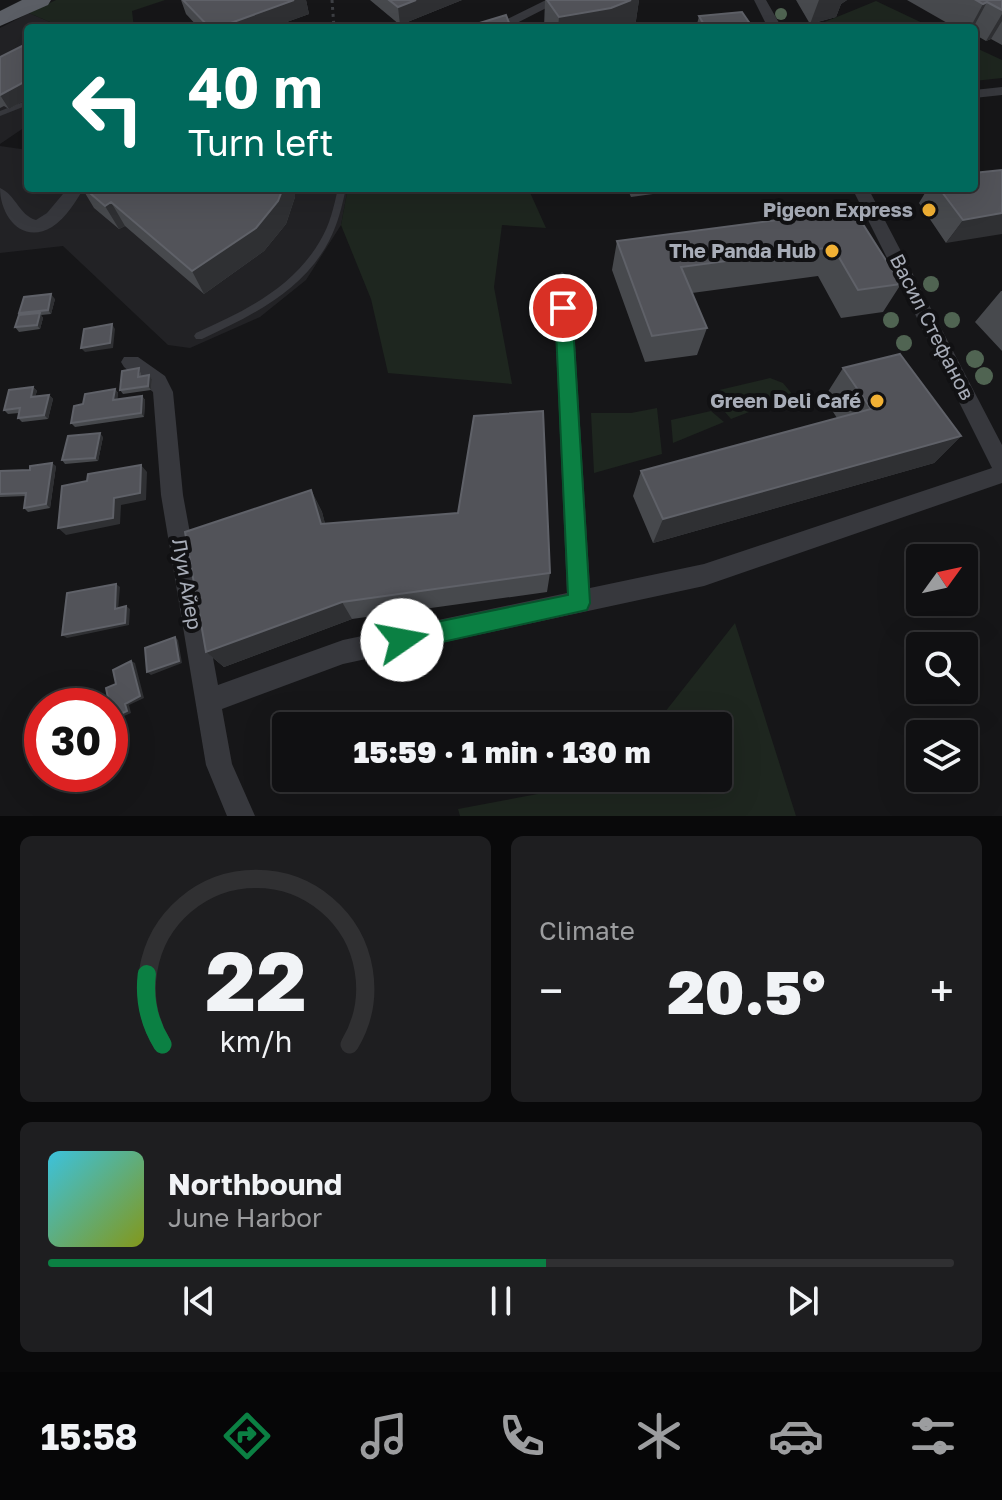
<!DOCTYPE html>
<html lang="en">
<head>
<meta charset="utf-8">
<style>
  :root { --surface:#101012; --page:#1e1e20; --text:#f1f3f6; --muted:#9c9d9f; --line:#303032; --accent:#0b8043 }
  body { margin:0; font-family:"Golos Text",sans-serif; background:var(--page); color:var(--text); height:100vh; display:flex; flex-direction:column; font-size:30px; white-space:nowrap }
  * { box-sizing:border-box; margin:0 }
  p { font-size:26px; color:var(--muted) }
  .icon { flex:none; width:44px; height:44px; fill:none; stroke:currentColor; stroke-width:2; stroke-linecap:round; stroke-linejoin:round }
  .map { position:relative; height:816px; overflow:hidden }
  .panel { display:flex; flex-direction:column; gap:20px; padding:20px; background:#09090a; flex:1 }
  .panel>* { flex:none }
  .banner { position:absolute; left:24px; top:24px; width:954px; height:168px; border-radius:8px; box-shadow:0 8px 32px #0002,0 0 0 2px var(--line); background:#00695c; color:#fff; overflow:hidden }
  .needle { width:52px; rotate:57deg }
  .buttons { position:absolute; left:906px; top:544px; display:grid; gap:16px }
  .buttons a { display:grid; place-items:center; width:72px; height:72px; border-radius:8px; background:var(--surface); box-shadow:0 8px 32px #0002,0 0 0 2px var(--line); font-size:40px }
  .speed { position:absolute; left:24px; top:688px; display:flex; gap:16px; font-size:40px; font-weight:700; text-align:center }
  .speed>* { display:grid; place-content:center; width:104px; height:104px; border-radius:50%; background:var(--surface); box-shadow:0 8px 32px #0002,0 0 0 2px var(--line); line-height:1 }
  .speed .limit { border:12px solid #d22; background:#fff; color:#111 }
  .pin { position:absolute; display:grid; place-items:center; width:68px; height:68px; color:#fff; margin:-34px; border:4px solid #fff; border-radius:50%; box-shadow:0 2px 8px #0007 }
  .me { position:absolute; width:88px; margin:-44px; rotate:78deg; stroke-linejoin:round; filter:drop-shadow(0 0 6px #0008) }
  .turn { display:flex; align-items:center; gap:28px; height:168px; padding:0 32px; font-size:36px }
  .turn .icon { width:104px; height:104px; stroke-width:2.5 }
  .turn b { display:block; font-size:56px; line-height:68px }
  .big { font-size:60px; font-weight:800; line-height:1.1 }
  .panel .tile { flex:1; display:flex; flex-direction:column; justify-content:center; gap:12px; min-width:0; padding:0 28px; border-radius:12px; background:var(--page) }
  .panel .dial { align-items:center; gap:0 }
  .dial svg { height:208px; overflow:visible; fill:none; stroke:var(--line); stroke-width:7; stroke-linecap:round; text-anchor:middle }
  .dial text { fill:var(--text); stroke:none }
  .song { display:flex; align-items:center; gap:24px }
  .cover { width:96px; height:96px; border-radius:12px; background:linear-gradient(135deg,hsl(190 70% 55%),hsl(70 70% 35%)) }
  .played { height:8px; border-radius:4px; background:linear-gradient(90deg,var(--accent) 55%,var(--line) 55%) }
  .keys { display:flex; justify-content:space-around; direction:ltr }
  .heat { display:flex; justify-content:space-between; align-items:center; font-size:44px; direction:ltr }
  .panel .tiles { flex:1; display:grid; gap:20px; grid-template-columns:1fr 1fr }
  .tile:last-child { grid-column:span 2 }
  .trip { position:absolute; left:272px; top:712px; width:460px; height:80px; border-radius:8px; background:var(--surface); box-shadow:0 8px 32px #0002,0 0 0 2px var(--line); font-weight:800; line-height:80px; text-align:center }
  .tab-bar { display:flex; height:128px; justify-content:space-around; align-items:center; background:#060607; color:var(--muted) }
  .tab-bar .icon { width:56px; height:56px }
  .tab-bar .on { color:var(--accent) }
  .tab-bar b { font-size:36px; color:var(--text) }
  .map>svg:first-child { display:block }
  .built { fill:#222225 }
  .green { fill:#1e261f }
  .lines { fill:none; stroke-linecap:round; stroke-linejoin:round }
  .path { stroke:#3d3f44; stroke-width:3; stroke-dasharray:3 4; stroke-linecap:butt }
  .service { fill:#37383d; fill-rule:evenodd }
  .minor { fill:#37383d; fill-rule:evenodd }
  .trunk { fill:#5b5e65; fill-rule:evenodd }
  .tree { fill:#506452 }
  .wall { fill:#47494d }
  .shaded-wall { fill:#2f3033 }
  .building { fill:#525359; stroke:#5f6168; stroke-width:2 }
  .route { fill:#0b8043; stroke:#07532c; stroke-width:2 }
  .poi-dot { fill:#f2b134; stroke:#111113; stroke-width:3 }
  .labels { text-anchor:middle; stroke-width:8; stroke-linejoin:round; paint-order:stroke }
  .poi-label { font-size:20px; font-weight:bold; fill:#a8adb8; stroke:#111113; text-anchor:end }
  .street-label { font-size:20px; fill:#a8adb8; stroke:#111113 }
</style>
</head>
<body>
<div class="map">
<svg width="1002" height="816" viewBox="0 0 1002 816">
  <rect width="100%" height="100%" fill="#161618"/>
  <!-- built -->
  <path class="built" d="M29 13 64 28H28V125L0 144V28Z
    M0 146 28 150V188H348L341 225 306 280 260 317 190 348 168 345 63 246 0 253Z"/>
  <!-- green -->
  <path class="green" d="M56 0H165L132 11 134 28H64L29 13Z
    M876 1 933 28H810Z
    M974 47 1002 60V78L974 81Z
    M348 188H528L546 228 502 225 494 287 512 384 388 373 371 299 341 225Z
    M770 378 783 383 793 395 731 419 712 397 715 391Z
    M657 408 662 454 594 473 591 413H631Z
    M711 411 724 422 673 443 671 420Z
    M735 623 796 816H460L458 809 543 793 580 778H718V726H654Z"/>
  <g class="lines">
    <!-- path -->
    <path class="path" d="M332 0 334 28"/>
    <!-- service -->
    <path class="service" d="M28 100V105L0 116V111Z
      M338 188H346C342 206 338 224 329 241 303 291 251 316 202 339H196L194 336 196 333C243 312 293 288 320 241 330 225 334 206 338 188Z"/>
    <!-- minor -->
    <path class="minor" d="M546 0H562L507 28H489Z
      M754 0H766L782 28H768Z
      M1002 87V95L974 98V90Z
      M0 188C16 195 19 215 36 220L47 213 68 188H84C76 201 66 218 52 227 22 245 0 216 0 188Z
      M852 188H868L1002 445V483L704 586 343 664 222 709 232 764 255 816H227L206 765 161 495 153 392 124 367 121 362 124 357H138L165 376 173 392 183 495 218 685 343 640 567 593 553 279 562 272 571 279 590 588 704 564 992 468Z"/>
    <!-- trunk -->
    <path class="trunk" d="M22 0H51L48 5 0 26V11Z"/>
  </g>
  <!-- trees -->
  <g class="tree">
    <circle cx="781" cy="14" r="6"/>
    <circle cx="931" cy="284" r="8"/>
    <circle cx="891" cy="320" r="8"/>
    <circle cx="952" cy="320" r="8"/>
    <circle cx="904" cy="343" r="8"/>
    <circle cx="975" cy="359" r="9"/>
    <circle cx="984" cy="376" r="9"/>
  </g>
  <!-- wall -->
  <path class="wall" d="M181 0H306L309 14 270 28H199L186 14Z
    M370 0H462L400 25Z
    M545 0H639L635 27 631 28H544Z
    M796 0H847L841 4 836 17 810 24Z
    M907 0H1002V45L991 39 986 41 974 34V28H956Z
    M699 16 753 28H696Z
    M28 46V98L9 109 4 106 0 108V57Z
    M1002 170 946 243 919 203 928 188H974Z
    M82 188H295V197L286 224 264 251 204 294 125 226 119 229 94 208Z
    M627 188H697L631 197Z
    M854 210 901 284 883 312 841 318 818 276 692 293 707 328 697 355 645 362 612 270 617 241Z
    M1001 291H1002V351L975 322Z
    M55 299 51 314 41 315 43 318 40 329 19 332 15 327 21 315 19 313Z
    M843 368 961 436 934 463 653 543 633 496 641 471 837 418 824 398Z
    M141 372V376L149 375 152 379 151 390 123 394 120 390Z
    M33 387 37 391 35 396 49 395 53 399 48 419 22 422 18 418 19 413 8 414 4 410Z
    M115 389 118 393 117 399 142 396 145 400 144 417 75 427 71 423 83 404Z
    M103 437 98 461 65 464 62 460Z
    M56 466 50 508 28 512 24 508 26 496 0 497V471L30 470Z
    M311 490 322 512 325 524 458 513 550 573 547 592 352 619 224 667 206 652Z"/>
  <!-- shaded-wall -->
  <path class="shaded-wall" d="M294 0H306L309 14 270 28H217Z
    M416 0H462L400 25 398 7Z
    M631 0H639L635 27 631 28H558L559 17Z
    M819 0H847L841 4 836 17 810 24Z
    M987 2 973 28H970L983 4Z
    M1002 14V21L991 39 986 41Z
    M28 80V98L9 109 0 95Z
    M283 188H295V197L286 224 264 251 204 294 192 271Z
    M111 202 125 226 119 229 105 206Z
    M1002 213V234L946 243 963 220Z
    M51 294 55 299 51 314 48 310Z
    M40 313 43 318 40 329 37 325Z
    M112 324 115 329 113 348 85 352 81 348Z
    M149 375 152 379 151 390 148 386Z
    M33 387 37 391 34 401 31 397Z
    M115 389 118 393 117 404 113 400Z
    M49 395 53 399 48 419 44 415Z
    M142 396 145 400 144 417 141 413Z
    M100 433 103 437 98 461 95 458Z
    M961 436 934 463 653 543 663 519Z
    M52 463 56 466 50 508 46 504Z
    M141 465 147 472 146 500 121 505 120 524 66 535 58 528 114 498Z
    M311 490 322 512 331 545 321 524Z
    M116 584 120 587 118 611 115 609Z
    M342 602 352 619 224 667 206 652Z
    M126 606 130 609 129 625 67 638 62 635Z
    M175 637 178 640 182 663 151 675 147 672Z
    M131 661 135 663 144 698 129 705 131 713 117 719 112 718 125 704Z
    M324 778H328L315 787 313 785Z"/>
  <!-- building -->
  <path class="building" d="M183 0H294L217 28H210Z
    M389 0H416L398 7Z
    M547 0H631L611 8 559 17Z
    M976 0H1002V10L987 2 983 4Z
    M742 12 753 28H699L703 23 699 16Z
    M506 15 511 28H463Z
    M26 44 28 46V80L0 95V57Z
    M1002 170V213L963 220 939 188H974V173Z
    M84 188H283L278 201 256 228 192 271 111 202 105 206Z
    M854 210 901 284 858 290 833 247 681 267 707 328 652 336 617 241Z
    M51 294 48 310 19 313 24 297Z
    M40 313 37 325 15 327 19 315Z
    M112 324 110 343 81 348 84 329Z
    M900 354 961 436 663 519 641 471 871 409 843 368Z
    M139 368 138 377 149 375 148 386 120 390 122 371Z
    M33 387 31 397 49 395 44 415 18 418 20 408 4 410 9 390Z
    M115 389 113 400 142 396 141 413 71 423 74 406 83 404 85 394Z
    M543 411 550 573 342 602 206 652 185 532 311 490 321 524 458 513 474 416Z
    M100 433 95 458 62 460 68 436Z
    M52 463 46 504 24 508 26 493 0 494V471L30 470V466Z
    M141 465 140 493 114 498 113 518 58 528 62 486 87 481 88 474Z
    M116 584 115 609 126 606 125 623 62 635 67 593Z
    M175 637 179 661 147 672 145 648Z
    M131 661 140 696 125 704 127 711 112 718 106 688 116 684 113 670Z
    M339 715 344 726H323Z
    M310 778H324L313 785Z"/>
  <!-- route -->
  <path class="route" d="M563 302 572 308 590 603 587 610 402 651 394 648 391 640 394 632 402 629 568 595 555 308Z"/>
  <!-- markers -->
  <g class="poi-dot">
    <circle cx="929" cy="210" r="8"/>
    <circle cx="832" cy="251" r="8"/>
    <circle cx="877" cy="401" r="8"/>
  </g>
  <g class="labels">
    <!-- poi labels -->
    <g class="poi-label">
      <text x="913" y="217">Pigeon Express</text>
      <text x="816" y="258">The Panda Hub</text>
      <text x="861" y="408">Green Deli Café</text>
    </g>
    <!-- street labels -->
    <g class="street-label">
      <text transform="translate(932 327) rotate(63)" y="7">Васил Стефанов</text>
      <text transform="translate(187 584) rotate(80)" y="7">Луи Айер</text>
    </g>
  </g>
</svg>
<div class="buttons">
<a><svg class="needle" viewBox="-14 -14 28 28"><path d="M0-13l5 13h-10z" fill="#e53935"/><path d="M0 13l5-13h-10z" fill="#9c9d9f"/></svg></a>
<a><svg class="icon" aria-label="search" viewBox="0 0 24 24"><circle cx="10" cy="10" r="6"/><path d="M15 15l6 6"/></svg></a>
<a><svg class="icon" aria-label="layers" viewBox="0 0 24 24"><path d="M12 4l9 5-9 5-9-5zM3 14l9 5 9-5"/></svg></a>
</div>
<div class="speed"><div class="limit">30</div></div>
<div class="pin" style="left:563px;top:308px;background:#d93025"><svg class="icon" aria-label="arrive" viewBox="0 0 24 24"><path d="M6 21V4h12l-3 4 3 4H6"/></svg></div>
<svg class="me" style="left:402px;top:640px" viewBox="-20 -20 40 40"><circle r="19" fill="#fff"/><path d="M0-13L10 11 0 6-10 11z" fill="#0b8043"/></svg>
<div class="trip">15:59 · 1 min · 130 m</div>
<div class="banner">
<div class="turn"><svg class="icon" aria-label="left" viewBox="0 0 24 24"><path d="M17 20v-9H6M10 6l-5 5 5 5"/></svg><div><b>40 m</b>Turn left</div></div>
</div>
</div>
<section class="panel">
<div class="tiles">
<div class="tile dial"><svg viewBox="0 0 100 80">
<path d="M14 69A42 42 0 1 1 86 69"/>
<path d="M14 69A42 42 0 0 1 8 42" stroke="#0b8043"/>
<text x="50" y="56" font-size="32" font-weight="700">22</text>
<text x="50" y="72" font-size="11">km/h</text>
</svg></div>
<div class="tile"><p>Climate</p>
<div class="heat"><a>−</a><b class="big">20.5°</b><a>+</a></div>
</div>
<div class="tile">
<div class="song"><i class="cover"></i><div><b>Northbound</b><p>June Harbor</p></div></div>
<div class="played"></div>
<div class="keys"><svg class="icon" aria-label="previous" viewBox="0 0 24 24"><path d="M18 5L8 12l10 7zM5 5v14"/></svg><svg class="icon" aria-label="pause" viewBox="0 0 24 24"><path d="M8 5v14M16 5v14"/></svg><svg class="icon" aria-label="next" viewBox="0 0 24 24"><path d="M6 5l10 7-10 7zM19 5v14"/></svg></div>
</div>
</div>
</section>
<nav class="tab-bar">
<b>15:58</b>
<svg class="icon on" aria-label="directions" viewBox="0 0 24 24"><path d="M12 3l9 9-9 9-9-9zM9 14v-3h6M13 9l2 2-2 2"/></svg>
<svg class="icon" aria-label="music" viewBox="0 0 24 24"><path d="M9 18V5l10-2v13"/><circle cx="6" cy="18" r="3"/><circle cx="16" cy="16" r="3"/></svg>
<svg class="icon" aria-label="phone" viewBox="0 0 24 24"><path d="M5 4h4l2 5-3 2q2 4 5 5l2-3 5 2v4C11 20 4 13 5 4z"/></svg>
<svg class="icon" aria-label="climate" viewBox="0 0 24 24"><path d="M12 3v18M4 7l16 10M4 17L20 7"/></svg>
<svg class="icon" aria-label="car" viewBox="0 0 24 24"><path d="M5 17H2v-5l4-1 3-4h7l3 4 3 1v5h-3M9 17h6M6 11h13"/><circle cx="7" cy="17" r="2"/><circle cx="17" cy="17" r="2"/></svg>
<svg class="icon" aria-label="filters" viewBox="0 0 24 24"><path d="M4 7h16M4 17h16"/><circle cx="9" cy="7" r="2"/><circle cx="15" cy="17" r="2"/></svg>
</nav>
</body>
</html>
